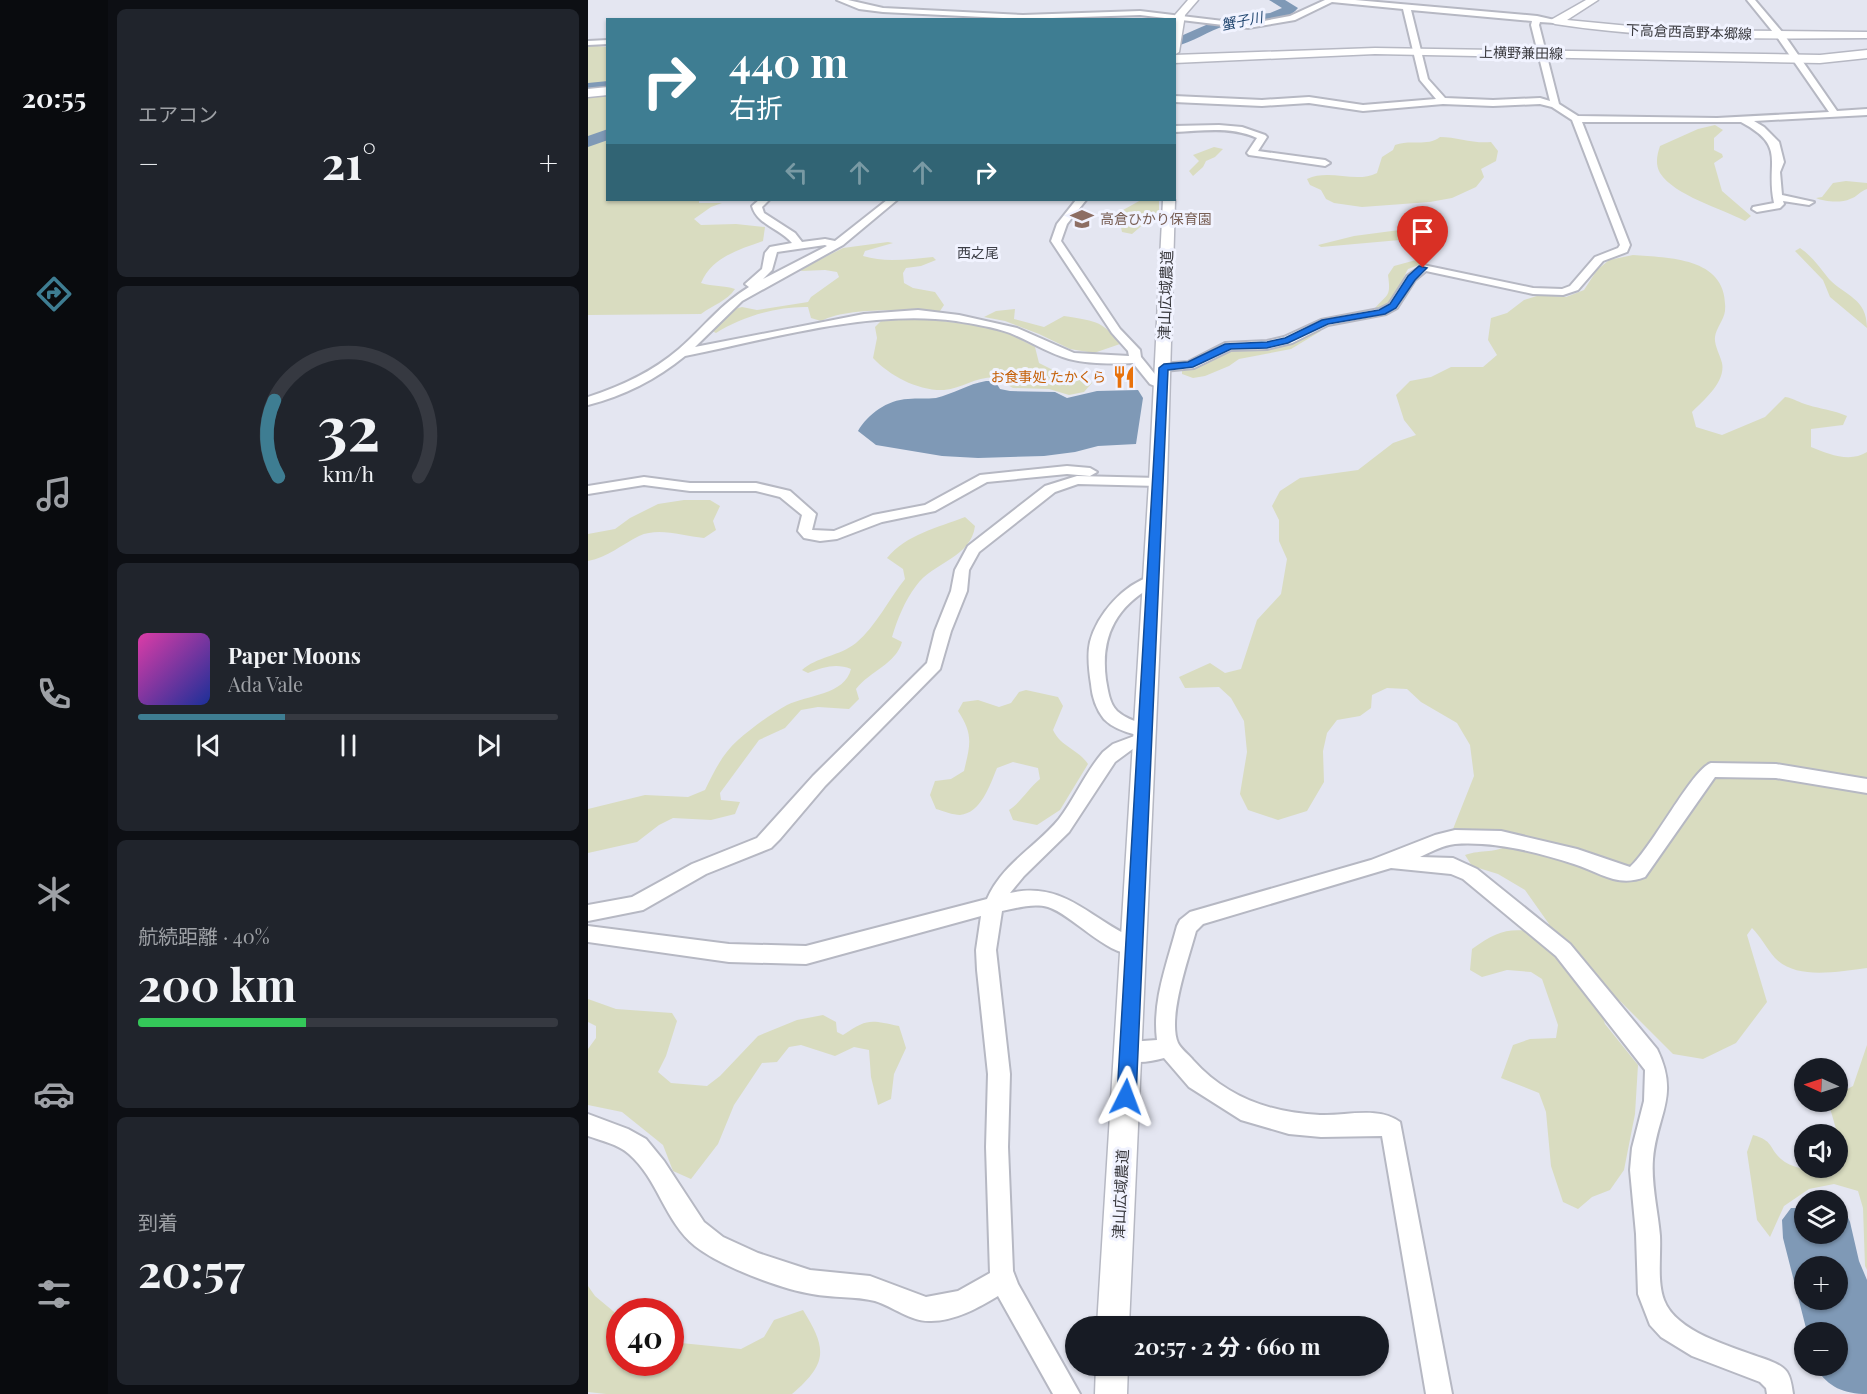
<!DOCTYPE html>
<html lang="ja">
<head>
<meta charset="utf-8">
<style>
  :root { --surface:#171b24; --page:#20242c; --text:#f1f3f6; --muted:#9ea1a6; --line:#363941; --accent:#3e7d92 }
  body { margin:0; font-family:"Playfair Display","Noto Sans JP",serif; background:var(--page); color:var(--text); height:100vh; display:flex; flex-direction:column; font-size:22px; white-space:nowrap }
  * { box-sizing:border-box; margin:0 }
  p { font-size:20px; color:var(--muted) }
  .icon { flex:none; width:33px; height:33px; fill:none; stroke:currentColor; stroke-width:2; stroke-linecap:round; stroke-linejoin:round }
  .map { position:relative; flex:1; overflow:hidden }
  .drawer { display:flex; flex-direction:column; gap:9px; padding:9px; background:#0d0f14; width:480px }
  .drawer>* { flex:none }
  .banner { position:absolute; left:18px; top:18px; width:570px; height:183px; border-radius:0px; box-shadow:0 2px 4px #0004; background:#3e7d92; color:#fff; overflow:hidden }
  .needle { width:39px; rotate:273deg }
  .controls { position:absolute; left:1206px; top:1058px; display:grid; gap:12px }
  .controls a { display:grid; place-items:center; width:54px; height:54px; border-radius:50%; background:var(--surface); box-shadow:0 2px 4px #0004; font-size:30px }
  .speed { position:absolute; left:18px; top:1298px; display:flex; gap:12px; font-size:30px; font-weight:700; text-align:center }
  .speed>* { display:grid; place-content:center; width:78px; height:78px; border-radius:50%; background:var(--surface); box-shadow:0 2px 4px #0004; line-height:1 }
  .speed .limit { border:9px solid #d22; background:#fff; color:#111 }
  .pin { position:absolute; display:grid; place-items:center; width:51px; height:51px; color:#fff; margin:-62px -26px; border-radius:50% 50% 50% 0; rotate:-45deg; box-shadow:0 0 6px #0007 }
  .pin .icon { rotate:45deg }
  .me { position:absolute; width:66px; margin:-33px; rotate:3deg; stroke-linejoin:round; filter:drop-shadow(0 0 4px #0008) }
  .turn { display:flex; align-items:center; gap:21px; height:126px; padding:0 24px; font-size:27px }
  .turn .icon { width:78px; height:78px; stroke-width:2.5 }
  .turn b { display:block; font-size:42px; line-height:51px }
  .lanes { display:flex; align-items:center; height:57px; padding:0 24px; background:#0003; justify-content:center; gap:30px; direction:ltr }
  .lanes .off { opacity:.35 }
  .big { font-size:45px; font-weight:700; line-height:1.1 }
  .drawer .card { flex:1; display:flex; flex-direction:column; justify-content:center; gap:9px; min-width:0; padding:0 21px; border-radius:9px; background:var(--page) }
  .drawer .dial { align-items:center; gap:0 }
  .dial svg { height:156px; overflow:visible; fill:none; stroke:var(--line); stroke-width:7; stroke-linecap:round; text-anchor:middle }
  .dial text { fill:var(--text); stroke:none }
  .song { display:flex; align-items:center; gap:18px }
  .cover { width:72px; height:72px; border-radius:9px; background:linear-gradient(135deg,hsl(320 70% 55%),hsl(230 70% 35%)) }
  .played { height:6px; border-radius:3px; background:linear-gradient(90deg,var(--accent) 35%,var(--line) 35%) }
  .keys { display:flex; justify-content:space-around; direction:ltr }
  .heat { display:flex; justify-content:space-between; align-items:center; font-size:33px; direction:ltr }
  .charge { height:9px; border-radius:4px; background:linear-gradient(90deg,#34c759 40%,var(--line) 0) }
  .trip { position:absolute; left:477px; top:1316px; width:324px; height:60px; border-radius:30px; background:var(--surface); box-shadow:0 2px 4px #0004; font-weight:700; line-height:60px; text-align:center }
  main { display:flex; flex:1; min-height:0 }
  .menu { display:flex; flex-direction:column; width:108px; justify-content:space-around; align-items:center; background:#090b0e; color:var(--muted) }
  .menu .icon { width:42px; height:42px }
  .menu .selected { color:var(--accent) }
  .menu b { font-size:27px; color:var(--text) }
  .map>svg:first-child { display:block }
  .green { fill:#d9dcc0 }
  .water { fill:#7f99b6; fill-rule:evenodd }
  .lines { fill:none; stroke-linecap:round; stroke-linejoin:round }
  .river { fill:#7f99b6; fill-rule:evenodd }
  .minor-casing { stroke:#b6b8c3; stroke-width:4 }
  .tertiary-casing { stroke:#b6b8c3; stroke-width:3 }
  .secondary-casing { stroke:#b6b8c3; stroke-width:3 }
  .minor { fill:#fff; fill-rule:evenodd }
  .tertiary { fill:#fff; fill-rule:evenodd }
  .secondary { fill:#fff; fill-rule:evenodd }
  .route { fill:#1a73e8; stroke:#114b97; stroke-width:1.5 }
  .labels { text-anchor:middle; stroke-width:6; stroke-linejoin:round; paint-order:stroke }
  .far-water-label { font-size:14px; font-style:italic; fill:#1e446e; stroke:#f1f3ff }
  .far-street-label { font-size:14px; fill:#38383d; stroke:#f1f3ff }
  .far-education-label { font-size:14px; fill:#785e54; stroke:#f1f3ff; text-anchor:start }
  .far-neighbourhood-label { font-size:14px; fill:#3c3e46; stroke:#f1f3ff }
  .far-food-label { font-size:14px; fill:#c56008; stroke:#f1f3ff; text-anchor:end }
  .street-label { font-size:15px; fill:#38383d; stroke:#f1f3ff }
</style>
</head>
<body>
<main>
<nav class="menu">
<b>20:55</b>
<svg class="icon selected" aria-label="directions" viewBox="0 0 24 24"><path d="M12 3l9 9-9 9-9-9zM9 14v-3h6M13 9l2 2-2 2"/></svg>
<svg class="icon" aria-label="music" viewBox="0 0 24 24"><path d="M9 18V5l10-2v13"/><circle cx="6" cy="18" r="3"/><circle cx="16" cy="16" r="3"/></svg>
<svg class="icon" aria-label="phone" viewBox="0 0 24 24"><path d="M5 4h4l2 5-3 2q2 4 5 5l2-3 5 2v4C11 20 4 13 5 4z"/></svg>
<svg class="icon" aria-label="climate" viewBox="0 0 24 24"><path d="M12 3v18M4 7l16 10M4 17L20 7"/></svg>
<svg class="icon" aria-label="car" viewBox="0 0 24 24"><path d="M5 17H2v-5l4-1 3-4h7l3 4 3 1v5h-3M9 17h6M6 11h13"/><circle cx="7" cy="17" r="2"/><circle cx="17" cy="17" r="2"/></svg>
<svg class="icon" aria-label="filters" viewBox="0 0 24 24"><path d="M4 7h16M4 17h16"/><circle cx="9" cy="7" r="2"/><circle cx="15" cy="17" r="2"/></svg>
</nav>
<section class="drawer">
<div class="card"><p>エアコン</p>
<div class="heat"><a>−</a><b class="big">21°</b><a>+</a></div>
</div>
<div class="card dial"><svg viewBox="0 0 100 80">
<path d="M14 69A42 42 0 1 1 86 69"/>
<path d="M14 69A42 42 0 0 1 12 30" stroke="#3e7d92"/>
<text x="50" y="56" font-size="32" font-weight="700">32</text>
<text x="50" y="72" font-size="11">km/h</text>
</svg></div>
<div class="card">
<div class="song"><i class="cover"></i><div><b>Paper Moons</b><p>Ada Vale</p></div></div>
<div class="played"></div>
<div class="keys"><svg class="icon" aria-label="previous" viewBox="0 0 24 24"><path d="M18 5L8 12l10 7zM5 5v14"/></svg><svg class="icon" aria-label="pause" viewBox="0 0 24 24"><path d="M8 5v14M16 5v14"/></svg><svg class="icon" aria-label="next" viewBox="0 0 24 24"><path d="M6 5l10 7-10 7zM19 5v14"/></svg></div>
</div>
<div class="card"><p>航続距離 · 40%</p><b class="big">200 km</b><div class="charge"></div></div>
<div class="card"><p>到着</p><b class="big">20:57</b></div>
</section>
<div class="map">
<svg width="1279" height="1394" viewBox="0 0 1279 1394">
  <rect width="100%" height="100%" fill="#e4e6f1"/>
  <!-- green -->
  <path class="green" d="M0 45 19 47V83L0 85Z
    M19 96 20 200H111V203H134L123 207 106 219 113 225 148 224 177 227 175 241C150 250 124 257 113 283 125 287 136 285 147 289 139 301 125 305 113 314L0 315V98Z
    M1127 125 1135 130 1126 138V150L1134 154 1135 157 1126 163 1134 191 1163 216 1157 221C1133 208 1087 196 1072 173 1067 164 1069 155 1072 146L1110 129Z
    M852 137C869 137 886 144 903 142L910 151 908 161 893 169 896 177 888 187 864 198 842 202 774 207 746 203 738 199 733 190 722 185 719 179C742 168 767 184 789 173L794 157 805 150 807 145C822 139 839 147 852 137Z
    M626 147 635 149 627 157 618 161 615 167 605 176 601 171 611 161 605 155Z
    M1258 181 1279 183V189C1272 191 1269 197 1262 199 1254 203 1236 202 1228 198L1234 197 1245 183Z
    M553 200H571V211L544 234 534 232 531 218 535 210Z
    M819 229H840L850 235C848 259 842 261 820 269 811 284 810 308 787 308 800 293 803 297 800 275L806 266 828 260 830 255 819 241 812 240 733 247 730 245 766 236Z
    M300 242 305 243 277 251 275 256C297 263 322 259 345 257L348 260 333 266 318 268 315 273 316 283 325 288 347 292 356 305 352 311C320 311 262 306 233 321L223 318 220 307C190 306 153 317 128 333L124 331 146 309 154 307 169 310 220 302 223 297 251 277 249 272 237 270 213 271 215 268 255 248Z
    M1212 248C1224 256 1232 268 1241 279 1257 296 1279 298 1279 328L1242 297 1235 280 1207 251Z
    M1045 255C1082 258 1141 257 1137 311 1136 320 1128 328 1127 337 1126 345 1132 355 1134 363 1138 382 1116 400 1104 412L1108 427 1134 435 1177 417 1197 397C1206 398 1211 403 1220 405 1233 409 1245 410 1259 416L1255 425 1223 429V447C1240 454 1262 463 1279 452V968C1251 971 1209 981 1187 958 1179 949 1173 937 1164 928L1159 935 1179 1002 1148 1043 1115 1059 1085 1054 1033 1002 1021 994 1010 1003 1017 1024 1050 1065 1047 1114 1036 1170 1022 1190 1004 1197 990 1209 975 1202 963 1166 958 1112 951 1093 913 1078 925 1045 942 1039 968 1038 970 1025 954 979 943 972 919 970 894 977 882 970 884 949C910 930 922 927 953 933L961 924 937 890 910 874 884 866 877 855C894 849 908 854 922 844 899 822 889 838 865 829L886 776 882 745 869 723 833 702 819 689 799 688 784 695 783 708 772 716 749 720 739 733 735 751 736 782 719 811 690 820 660 810 652 794 659 752 656 721 643 698 631 687 597 688 591 677 622 663 637 673 653 669 669 620 693 594 699 559 691 541V520L684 506 692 491 712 478 770 470 805 443 828 435 816 420 808 395 822 381 843 377 863 367H895L909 355 900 340 903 318 919 313 936 300 952 295 978 297 996 290 1009 270 1021 260Z
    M427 309 426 319 456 327 476 316C504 321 514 319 532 344L506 353 482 349 451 334 417 321 396 317 408 311Z
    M318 316 392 326 416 331 447 347 451 363 477 376 498 377 504 383 496 392 481 395 461 389 425 388 416 383 415 378C390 374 377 388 356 390 330 391 302 376 285 358L289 338 287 327 295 319Z
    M732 328 733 331 703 349 651 359 641 366 617 376 605 378 594 374V370L613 366 650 348 675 347Z
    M96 500H122L132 506 125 521 128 530 116 538C94 536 71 527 51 536 33 545 20 557 0 561V534L27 529 42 518 70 504Z
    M377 517 387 526C383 558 345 562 328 586 317 600 309 620 304 637L314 642C308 664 282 671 268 689L271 699 261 709 230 707 213 710 197 728 171 740 132 793 133 800 152 802 147 814 123 820 85 818 71 825 49 842 0 853V809L57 795 100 797 117 790C126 772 134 754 150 740 164 728 181 715 199 705 219 695 257 695 263 669 248 663 236 667 220 673L214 670C228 657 252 656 268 643 288 626 301 599 317 579L315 569 299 558C319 534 349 528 377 517Z
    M438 690 470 697 475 706 465 730C473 747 490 749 500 764L472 810 449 825 425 820 421 810C431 804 441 788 452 779L450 768 425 762 409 768C402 785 393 813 372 815 365 815 355 811 348 809L342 795 347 781 363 779 376 771C382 745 386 735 370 711L375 702 390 700 411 707 423 703 431 692Z
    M0 999 28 1009 84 1013 89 1021 78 1056 70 1072 83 1083 119 1086 132 1076 170 1036 209 1020 235 1015 248 1022 249 1032 255 1035C280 1018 282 1020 311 1026L318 1048 306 1074 303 1099 290 1105 283 1077 281 1050 266 1047 247 1056 213 1045 201 1047 189 1062 174 1063 146 1105 130 1144 103 1179 85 1171 75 1145 34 1112 0 1105V1049L8 1038V1026L0 1022Z
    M1279 1045V1270L1277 1266 1275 1208 1270 1191 1246 1184 1221 1189 1196 1206 1182 1237 1169 1220 1159 1152 1165 1135C1186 1141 1180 1147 1193 1159 1205 1170 1234 1173 1249 1170L1252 1143 1242 1108 1244 1101H1250V1094L1265 1086Z
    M0 1286 7 1296 31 1316 32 1362H82L83 1342 153 1349 176 1337 186 1320 215 1310C239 1349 240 1363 204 1394H18L0 1392Z"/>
  <!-- water -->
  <path class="water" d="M398 381H407L412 389 422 391 467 392 479 398 509 391 550 390 555 398 548 444 510 446 487 452 456 456 390 458 354 456 288 445 270 431C280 414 299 400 320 399 329 398 339 399 348 398 365 394 380 384 398 381Z
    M1203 1208H1216V1233H1250V1208L1257 1211 1262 1222 1271 1261 1279 1280V1394C1256 1394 1240 1387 1228 1368V1365H1250V1332H1219L1195 1238 1194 1220ZM1216 1266H1250V1299H1216Z"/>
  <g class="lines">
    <!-- river -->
    <path class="river" d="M681 0H697L710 8C693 28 661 18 639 25 620 31 605 42 586 47V39L634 18 682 13 694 8Z
      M20 81V89L0 91V83Z
      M20 129V140L0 147V136Z"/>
    <!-- minor casing -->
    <g class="minor-casing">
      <path id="minor" d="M249 0H260L295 8 435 15 552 11 660 24 702 16 737 0H767L949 16 971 21 967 23 952 22 951 25 971 104 990 116 1129 118 1241 112 1189 37 1159 0H1167L1195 33 1249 111 1279 109V115L1166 121 1176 127 1191 142 1196 162 1192 172 1194 195 1226 202 1221 205 1195 201 1196 204 1192 208 1169 212 1164 209 1165 207 1186 203C1177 161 1200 147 1153 122H994L1042 245 1039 252 1015 261 990 290 975 295 945 294 838 271 827 280 809 308 798 314 740 325 704 343 679 349 643 350 606 368 576 371 572 370V364L600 362 637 343 679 341 696 337 733 320 791 309 801 304 819 276 835 265 945 288 974 289 982 286 1007 257 1030 248 1032 245 984 120 964 107 952 104 905 106 855 104 775 111 721 103 674 106 586 102V96L674 100 721 97 775 105 848 99 832 80 815 9 744 2 707 20 660 28 552 15 435 19 295 12 271 9ZM823 10 944 21 943 25 962 101 952 98 905 100 857 98 840 79Z
        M20 40V44L0 45V41Z
        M631 125 654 127 677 135 679 137 670 151 737 160 742 163 737 166 661 155 659 153 669 138C643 126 614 131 586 132V126Z
        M171 200H181L174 207 176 213 207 233 214 242 237 239 247 241 299 200H309L255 245 154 301 107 347 276 314 330 310 371 315 429 328 486 353 541 356 540 351 524 333 463 241 469 224 488 200H498L479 224 473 241 532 329 552 350 553 357 570 378 580 385 574 389 562 384 545 363C524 364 501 364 481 359 460 353 442 341 422 333 406 327 385 324 368 321 282 309 182 339 97 356 69 379 36 396 0 405V397C34 386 64 372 91 349 115 328 134 303 161 287L157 284 174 269 177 253 182 247 204 243C193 229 169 225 164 206ZM237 245 239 246 175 279 184 270 189 252Z
        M479 466 502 468 509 472 502 476 479 474 399 482 347 511 294 522 249 539 232 541 216 538 210 531 214 515 192 497 168 491H102L56 485 0 494V486L56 477 102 483H168L202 491 228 514 224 530 246 531 285 515 337 505 392 475Z
        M489 476 570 478 577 482 570 486 490 484 467 492 391 552 381 570 379 591 363 631 352 669 237 786 192 839 183 848 118 874 55 910 0 921V905L44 897 104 864 169 838 225 776 339 663 347 631 363 591 367 570 380 546 457 486Z
        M564 576 569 578 571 581 569 584C529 605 512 635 518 680 520 690 521 703 529 711 539 720 551 722 563 726L565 730 561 735 565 740 562 744 546 748 527 762 481 832 436 876 422 893C479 880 504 923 553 941L556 947 553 953C525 963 486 915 460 907 445 903 429 908 414 911L408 950 422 1074 420 1147 425 1271 430 1284 492 1394H465L410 1296C390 1308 367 1321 343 1321 323 1322 306 1307 287 1301 267 1296 245 1298 224 1294 193 1289 132 1266 107 1246 77 1222 70 1179 41 1154 30 1144 14 1141 0 1136V1114L40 1129 58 1139 76 1161 116 1222 135 1237 170 1253 222 1270 282 1276 338 1297 370 1291 402 1273 398 1147 400 1074 389 970 388 950 393 916 218 964 141 962 0 942V926L141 944 218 946 399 899C414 864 448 847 471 819 487 798 497 773 515 752L525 744 549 735C537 732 525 728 516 719 508 709 504 696 503 684 501 671 499 655 502 642 509 614 536 584 564 576Z
        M1123 763 1188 764 1279 779V793L1188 778 1127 777 1057 877C1029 888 1012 872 986 864 949 852 906 841 867 844 855 845 843 852 832 857L865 858 889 869 982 944 1069 1049C1092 1096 1069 1114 1065 1159 1063 1185 1070 1211 1072 1236 1073 1257 1069 1281 1076 1300 1088 1332 1142 1346 1171 1357 1180 1360 1193 1364 1199 1372 1203 1378 1204 1387 1205 1394H1179L1178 1388 1172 1382 1104 1356 1073 1337 1062 1325 1050 1294 1048 1234 1042 1170 1044 1148 1056 1101 1057 1070 968 956 875 879 863 874 803 868 615 924 608 931C601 957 579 1018 590 1043 593 1049 601 1055 605 1060 638 1097 683 1113 732 1115 758 1116 790 1106 812 1122L864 1394H838L794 1136 733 1137 701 1134 653 1120 601 1087 576 1058C562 1062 547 1064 534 1059L530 1052 534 1045 541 1042 569 1040C564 1001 579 964 589 926L592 920 602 912 783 860 847 835 867 830 913 831 989 849 1042 867C1064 848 1104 769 1123 763Z"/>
    </g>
    <!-- tertiary casing -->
    <g class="tertiary-casing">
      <path id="tertiary" d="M600 0H610L597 15 591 52 586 55 587 15Z
        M586 199 587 200 579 482 541 1326H509L561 482 575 200Z
        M508 1365H540L539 1394H507Z"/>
    </g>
    <!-- secondary casing -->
    <g class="secondary-casing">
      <path id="secondary" d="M998 0H1010L979 20 1083 30 1279 32V38C1174 39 1071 40 967 24L961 21Z
        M787 48 1232 55 1279 50V58L1232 63 787 54 586 63V55Z
        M20 87V95L0 97V89Z"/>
    </g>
    <!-- minor -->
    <use href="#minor" class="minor"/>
    <!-- tertiary -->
    <use href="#tertiary" class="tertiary"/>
    <!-- secondary -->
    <use href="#secondary" class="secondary"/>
  </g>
  <!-- route -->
  <path class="route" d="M831 266 839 268 827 280 808 308 797 314 740 324 700 343 679 348 643 349 605 367 580 370 548 1097 545 1103 538 1105 532 1103 529 1097 571 368 576 364 600 362 637 344 679 342 697 338 734 320 791 310 802 304 820 276Z"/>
  <!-- icons -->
  <defs>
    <g id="school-bare" transform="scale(1.8)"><path d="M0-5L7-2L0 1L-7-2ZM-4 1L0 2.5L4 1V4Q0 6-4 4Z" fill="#8d6e63" stroke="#f1f3ff" stroke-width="2.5" paint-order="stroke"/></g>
    <g id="restaurant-bare" transform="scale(1.8)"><path d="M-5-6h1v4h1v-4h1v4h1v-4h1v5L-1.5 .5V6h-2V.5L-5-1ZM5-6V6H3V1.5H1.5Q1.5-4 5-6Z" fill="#e8710a" stroke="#f1f3ff" stroke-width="2.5" paint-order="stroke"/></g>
  </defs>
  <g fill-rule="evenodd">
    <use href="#school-bare" x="494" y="219"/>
    <use href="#restaurant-bare" x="536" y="377"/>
  </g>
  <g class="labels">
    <!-- far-water labels -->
    <g class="far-water-label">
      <text transform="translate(654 21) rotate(-11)" y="5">蟹子川</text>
    </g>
    <!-- far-street labels -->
    <g class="far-street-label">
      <text transform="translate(1101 32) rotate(2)" y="5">下高倉西高野本郷線</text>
      <text transform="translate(933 53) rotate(1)" y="5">上横野兼田線</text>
    </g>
    <!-- far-education labels -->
    <g class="far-education-label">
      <text x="512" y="224">高倉ひかり保育園</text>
    </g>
    <!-- far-neighbourhood labels -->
    <g class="far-neighbourhood-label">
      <text x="390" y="258">西之尾</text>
    </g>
    <!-- far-food labels -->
    <g class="far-food-label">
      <text x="518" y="382">お食事処 たかくら</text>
    </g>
    <!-- street labels -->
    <g class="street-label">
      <text transform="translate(578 295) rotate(-88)" y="5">津山広域農道</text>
      <text transform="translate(533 1194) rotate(-87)" y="5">津山広域農道</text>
    </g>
  </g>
</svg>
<div class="controls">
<a><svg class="needle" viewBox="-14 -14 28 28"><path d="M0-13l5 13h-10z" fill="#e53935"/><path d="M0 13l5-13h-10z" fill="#9ea1a6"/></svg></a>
<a><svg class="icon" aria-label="sound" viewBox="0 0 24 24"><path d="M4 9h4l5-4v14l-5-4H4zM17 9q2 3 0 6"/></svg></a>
<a><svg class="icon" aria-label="layers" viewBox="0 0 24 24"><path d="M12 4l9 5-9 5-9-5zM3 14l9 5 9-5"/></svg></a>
<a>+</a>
<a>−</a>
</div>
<div class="speed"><div class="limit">40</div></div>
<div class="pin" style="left:835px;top:268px;background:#d93025"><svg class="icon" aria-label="arrive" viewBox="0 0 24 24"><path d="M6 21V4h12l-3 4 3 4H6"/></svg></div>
<svg class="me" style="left:538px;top:1097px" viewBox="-20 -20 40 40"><path d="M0-17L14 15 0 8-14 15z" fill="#1a73e8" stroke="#fff" stroke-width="4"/></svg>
<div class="trip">20:57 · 2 分 · 660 m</div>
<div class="banner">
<div class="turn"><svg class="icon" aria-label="right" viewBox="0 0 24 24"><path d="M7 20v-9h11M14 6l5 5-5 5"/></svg><div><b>440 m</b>右折</div></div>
<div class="lanes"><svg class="icon off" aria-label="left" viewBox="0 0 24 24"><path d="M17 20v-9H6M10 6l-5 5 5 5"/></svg><svg class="icon off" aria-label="ahead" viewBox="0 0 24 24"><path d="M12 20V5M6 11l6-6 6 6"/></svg><svg class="icon off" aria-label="ahead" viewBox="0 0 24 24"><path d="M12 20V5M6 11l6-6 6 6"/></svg><svg class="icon" aria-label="right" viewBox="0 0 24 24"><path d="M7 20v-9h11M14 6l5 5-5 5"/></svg></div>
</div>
</div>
</main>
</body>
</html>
